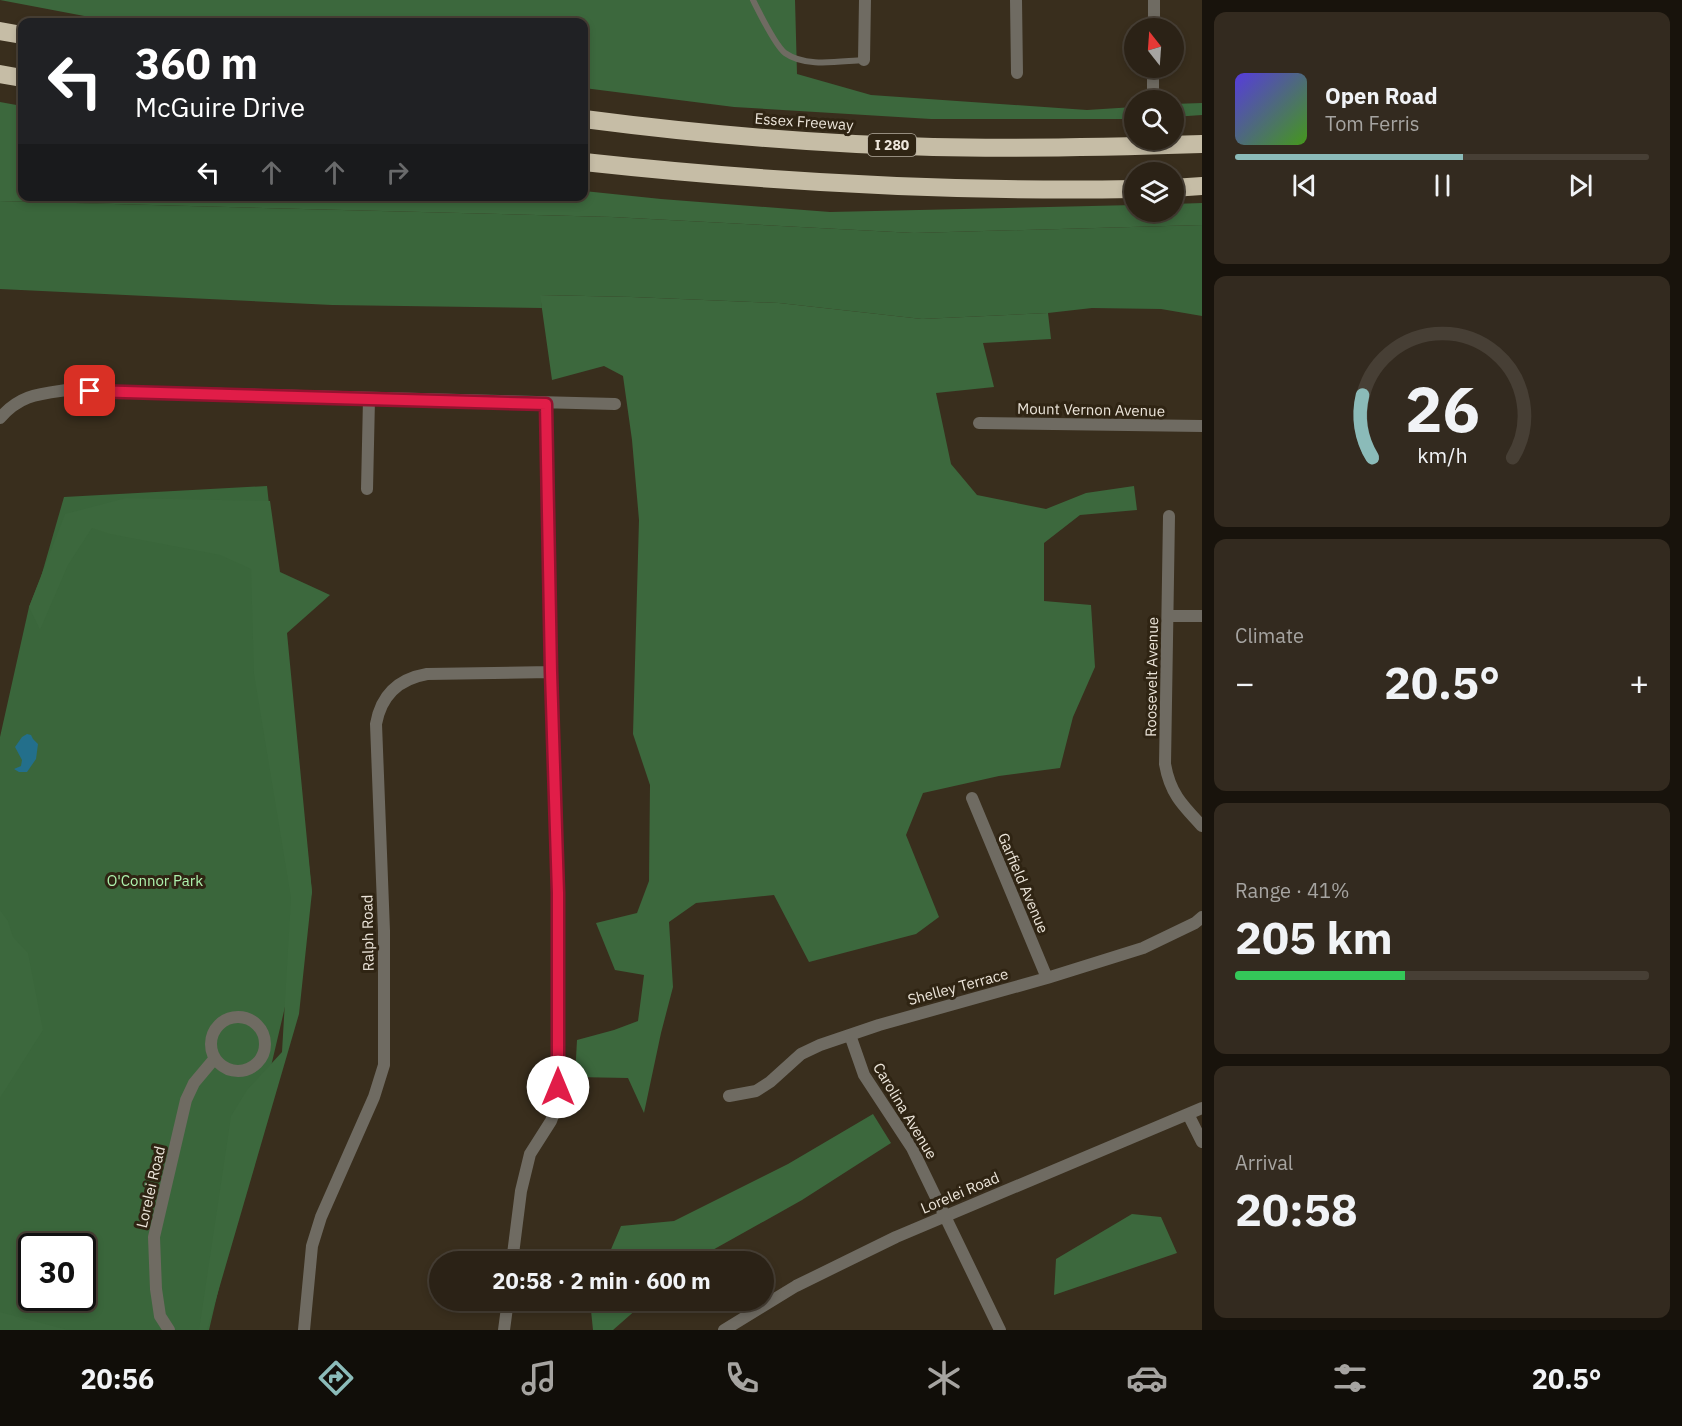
<!DOCTYPE html>
<html lang="en">
<head>
<meta charset="utf-8">
<style>
  :root { --surface:#2b2216; --page:#332a1f; --text:#f1f3f6; --muted:#a6a4a1; --line:#473f35; --accent:#8bbbb9 }
  body { margin:0; font-family:"IBM Plex Sans",sans-serif; background:var(--page); color:var(--text); height:100vh; display:flex; flex-direction:column; font-size:22px; white-space:nowrap }
  * { box-sizing:border-box; margin:0 }
  p { font-size:20px; color:var(--muted) }
  .icon { flex:none; width:33px; height:33px; fill:none; stroke:currentColor; stroke-width:2; stroke-linecap:round; stroke-linejoin:round }
  .map { position:relative; flex:1; overflow:hidden }
  .drawer { display:flex; flex-direction:column; gap:12px; padding:12px; background:#18130c; width:480px }
  .drawer>* { flex:none }
  .guide { position:absolute; left:18px; top:18px; width:570px; height:183px; border-radius:12px; box-shadow:0 3px 9px #0003,0 0 0 2px var(--line); background:#202124; color:#fff; overflow:hidden }
  .needle { width:39px; rotate:343deg }
  .fabs { position:absolute; left:1124px; top:18px; display:grid; gap:12px }
  .fabs a { display:grid; place-items:center; width:60px; height:60px; border-radius:50%; background:var(--surface); box-shadow:0 3px 9px #0003,0 0 0 2px var(--line); font-size:30px }
  .speed { position:absolute; left:18px; top:1233px; display:flex; gap:12px; font-size:30px; font-weight:700; text-align:center }
  .speed>* { display:grid; place-content:center; width:78px; height:78px; border-radius:50%; background:var(--surface); box-shadow:0 3px 9px #0003,0 0 0 2px var(--line); line-height:1 }
  .speed .limit { border:3px solid #111; border-radius:9px; background:#fff; color:#111 }
  .pin { position:absolute; display:grid; place-items:center; width:51px; height:51px; color:#fff; margin:-26px; border-radius:12px; box-shadow:0 3px 9px #0006 }
  .me { position:absolute; width:66px; margin:-33px; rotate:0deg; stroke-linejoin:round; filter:drop-shadow(0 0 4px #0008) }
  .turn { display:flex; align-items:center; gap:21px; height:126px; padding:0 18px; font-size:27px }
  .turn .icon { width:78px; height:78px; stroke-width:2.5 }
  .turn b { display:block; font-size:42px; line-height:51px }
  .lanes { display:flex; align-items:center; height:57px; padding:0 18px; background:#0003; justify-content:center; gap:30px; direction:ltr }
  .lanes .off { opacity:.35 }
  .big { font-size:45px; font-weight:700; line-height:1.1 }
  .drawer .widget { flex:1; display:flex; flex-direction:column; justify-content:center; gap:9px; min-width:0; padding:0 21px; border-radius:12px; background:var(--page) }
  .drawer .dial { align-items:center; gap:0 }
  .dial svg { height:156px; overflow:visible; fill:none; stroke:var(--line); stroke-width:7; stroke-linecap:round; text-anchor:middle }
  .dial text { fill:var(--text); stroke:none }
  .song { display:flex; align-items:center; gap:18px }
  .cover { width:72px; height:72px; border-radius:9px; background:linear-gradient(135deg,hsl(250 70% 55%),hsl(100 70% 35%)) }
  .played { height:6px; border-radius:3px; background:linear-gradient(90deg,var(--accent) 55%,var(--line) 55%) }
  .keys { display:flex; justify-content:space-around; direction:ltr }
  .heat { display:flex; justify-content:space-between; align-items:center; font-size:33px; direction:ltr }
  .charge { height:9px; border-radius:4px; background:linear-gradient(90deg,#34c759 41%,var(--line) 0) }
  .trip { position:absolute; left:429px; top:1251px; width:345px; height:60px; border-radius:30px; background:var(--surface); box-shadow:0 3px 9px #0003,0 0 0 2px var(--line); font-weight:700; line-height:60px; text-align:center }
  .tabs { display:flex; height:96px; justify-content:space-around; align-items:center; background:#110e09; color:var(--muted) }
  .tabs .icon { width:42px; height:42px }
  .tabs .on { color:var(--accent) }
  .tabs b { font-size:27px; color:var(--text) }
  main { display:flex; flex:1; min-height:0 }
  .map>svg:first-child { display:block }
  .green { fill:#3a663b; fill-rule:evenodd }
  .forest { fill:#3c683d }
  .water { fill:#236f8b }
  .lines { fill:none; stroke-linecap:round; stroke-linejoin:round }
  .service { stroke:#6f6b62; stroke-width:6 }
  .minor { stroke:#6f6b62; stroke-width:12 }
  .motorway { stroke:#c6bda6; stroke-width:18 }
  .route-casing { stroke:#92132f; stroke-width:15 }
  .route { stroke:#e11d48; stroke-width:10 }
  .labels { text-anchor:middle; stroke-width:6; stroke-linejoin:round; paint-order:stroke }
  .shield { fill:#2f2413; stroke:#b4ac9f; stroke-width:1.5 }
  .shield-label { font-size:14px; font-weight:bold; fill:#ede6db }
  .street-label { font-size:15px; fill:#ede6db; stroke:#2f2413 }
  .park-label { font-size:15px; fill:#aef2ad; stroke:#2f2413 }
</style>
</head>
<body>
<main>
<div class="map">
<svg width="1202" height="1330" viewBox="0 0 1202 1330">
  <rect width="100%" height="100%" fill="#392e1d"/>
  <!-- green -->
  <path class="green" d="M0 201 612 217 914 233 1202 225V316L1161 309 1092 308 1048 313 922 319 779 303 632 297 541 295 542 308 332 305 0 289Z
    M267 486 312 892 209 1330H0V737L29 607 41 577 64 497ZM32 1246H82V1298H32Z"/>
  <!-- forest -->
  <path class="forest" d="M0 0H795L797 74 871 95 1087 110 1134 107V119H931L734 107 584 88V22H116Z
    M0 102 22 106V196H584V191L661 199 830 212 1134 205V212H1173V204L1202 203V225L914 233 612 217 0 201Z
    M1202 103V115L1173 117V104Z
    M540 295 632 297 779 303 922 319 1048 313 1051 339 983 343 994 387 936 393 951 464 977 495 1046 509 1086 493 1134 486 1137 510 1080 515 1044 543V601L1091 605 1095 667 1073 717 1060 768 999 776 923 793 906 835 939 917 916 934 809 962 774 895 696 903 669 922 673 987 661 1033 644 1113 628 1078 575 1077 577 1040 614 1030 638 1021 644 975 615 970 596 923 637 913 649 881 650 785 633 734 639 520 632 440 623 376 604 366 552 380Z
    M126 498 270 501 280 572 330 595 287 633 312 892 299 1014 207 1330H199L231 1116 247 1090 282 1052 291 898 254 674 251 569 220 555 110 534 92 528 68 565 40 630 29 607 65 514Z
    M0 910 8 921 13 937 28 953 43 1030 0 1098Z
    M873 1114 891 1143 802 1200 693 1261H606L621 1226 674 1221 788 1164Z
    M1132 1214 1161 1217 1177 1253 1054 1295 1056 1259Z
    M590 1301V1300L646 1301 613 1330H593Z
    M0 1312 68 1330H0Z"/>
  <!-- water -->
  <path class="water" d="M27 734 31 735 33 739 38 744 36 759 27 772H19L14 769 21 766 22 760 15 747 22 737Z"/>
  <g class="lines">
    <!-- service -->
    <path class="service" d="M753 0C759 12 775 45 785 53 806 68 840 61 864 60"/>
    <!-- minor -->
    <path class="minor" d="M1016 0 1017 73
      M1154 28V0
      M864 60 865 0
      M1153 94V68
      M0 418C20 395 38 394 67 390L615 404
      M979 423 1202 426
      M367 489 369 399
      M1169 516 1165 764C1170 793 1182 805 1202 826
      M1168 616H1202
      M972 798 1047 978
      M211 1044a27 27 0 1 1 54 0a27 27 0 1 1-54 0Z
      M850 1035 864 1075 912 1148 1000 1330
      M729 1096 756 1091 770 1082 801 1054 820 1045 879 1025 1047 978 1143 948 1195 923 1202 917
      M1188 1114 1202 1142
      M512 1262 521 1191 530 1154 551 1121 556 1107 558 1087V893L551 672 546 404
      M169 1330 160 1316 156 1289 154 1237 186 1100 194 1083 215 1058
      M304 1330 312 1246 321 1217 374 1097 384 1065V931L376 724C381 696 398 679 427 674L551 672
      M504 1330 508 1300
      M724 1330 796 1286 896 1237 1202 1108"/>
    <!-- motorway -->
    <path class="motorway" d="M0 31 22 35
      M0 74 22 78
      M584 119C699 134 817 144 933 147 1023 149 1112 147 1202 144
      M584 162C767 182 950 192 1134 189
      M1173 188 1202 186"/>
  </g>
  <g class="lines">
    <!-- route casing -->
    <g class="route-casing">
      <path id="route" d="M90 391 546 404 551 672 558 893V1087"/>
    </g>
    <!-- route -->
    <use href="#route" class="route"/>
  </g>
  <g class="labels">
    <!-- shield labels -->
    <rect class="shield" x="868" y="134" width="48" height="22" rx="4.5"/>
    <g class="shield-label">
      <text x="892" y="150">I 280</text>
    </g>
    <!-- street labels -->
    <g class="street-label">
      <text transform="translate(804 122) rotate(4)" y="5">Essex Freeway</text>
      <text transform="translate(1091 410) rotate(1)" y="5">Mount Vernon Avenue</text>
      <text transform="translate(1152 677) rotate(-89)" y="5">Roosevelt Avenue</text>
      <text transform="translate(1023 883) rotate(67)" y="5">Garfield Avenue</text>
      <text transform="translate(368 933) rotate(-91)" y="5">Ralph Road</text>
      <text transform="translate(958 987) rotate(-15)" y="5">Shelley Terrace</text>
      <text transform="translate(905 1111) rotate(59)" y="5">Carolina Avenue</text>
      <text transform="translate(151 1187) rotate(-77)" y="5">Lorelei Road</text>
      <text transform="translate(960 1193) rotate(-23)" y="5">Lorelei Road</text>
    </g>
    <!-- park labels -->
    <g class="park-label">
      <text x="155" y="886">O'Connor Park</text>
    </g>
  </g>
</svg>
<div class="fabs">
<a><svg class="needle" viewBox="-14 -14 28 28"><path d="M0-13l5 13h-10z" fill="#e53935"/><path d="M0 13l5-13h-10z" fill="#a6a4a1"/></svg></a>
<a><svg class="icon" aria-label="search" viewBox="0 0 24 24"><circle cx="10" cy="10" r="6"/><path d="M15 15l6 6"/></svg></a>
<a><svg class="icon" aria-label="layers" viewBox="0 0 24 24"><path d="M12 4l9 5-9 5-9-5zM3 14l9 5 9-5"/></svg></a>
</div>
<div class="speed"><div class="limit">30</div></div>
<div class="pin" style="left:90px;top:391px;background:#d93025"><svg class="icon" aria-label="arrive" viewBox="0 0 24 24"><path d="M6 21V4h12l-3 4 3 4H6"/></svg></div>
<svg class="me" style="left:558px;top:1087px" viewBox="-20 -20 40 40"><circle r="19" fill="#fff"/><path d="M0-13L10 11 0 6-10 11z" fill="#e11d48"/></svg>
<div class="trip">20:58 · 2 min · 600 m</div>
<div class="guide">
<div class="turn"><svg class="icon" aria-label="left" viewBox="0 0 24 24"><path d="M17 20v-9H6M10 6l-5 5 5 5"/></svg><div><b>360 m</b>McGuire Drive</div></div>
<div class="lanes"><svg class="icon" aria-label="left" viewBox="0 0 24 24"><path d="M17 20v-9H6M10 6l-5 5 5 5"/></svg><svg class="icon off" aria-label="ahead" viewBox="0 0 24 24"><path d="M12 20V5M6 11l6-6 6 6"/></svg><svg class="icon off" aria-label="ahead" viewBox="0 0 24 24"><path d="M12 20V5M6 11l6-6 6 6"/></svg><svg class="icon off" aria-label="right" viewBox="0 0 24 24"><path d="M7 20v-9h11M14 6l5 5-5 5"/></svg></div>
</div>
</div>
<section class="drawer">
<div class="widget">
<div class="song"><i class="cover"></i><div><b>Open Road</b><p>Tom Ferris</p></div></div>
<div class="played"></div>
<div class="keys"><svg class="icon" aria-label="previous" viewBox="0 0 24 24"><path d="M18 5L8 12l10 7zM5 5v14"/></svg><svg class="icon" aria-label="pause" viewBox="0 0 24 24"><path d="M8 5v14M16 5v14"/></svg><svg class="icon" aria-label="next" viewBox="0 0 24 24"><path d="M6 5l10 7-10 7zM19 5v14"/></svg></div>
</div>
<div class="widget dial"><svg viewBox="0 0 100 80">
<path d="M14 69A42 42 0 1 1 86 69"/>
<path d="M14 69A42 42 0 0 1 9 37" stroke="#8bbbb9"/>
<text x="50" y="56" font-size="32" font-weight="700">26</text>
<text x="50" y="72" font-size="11">km/h</text>
</svg></div>
<div class="widget"><p>Climate</p>
<div class="heat"><a>−</a><b class="big">20.5°</b><a>+</a></div>
</div>
<div class="widget"><p>Range · 41%</p><b class="big">205 km</b><div class="charge"></div></div>
<div class="widget"><p>Arrival</p><b class="big">20:58</b></div>
</section>
</main>
<nav class="tabs">
<b>20:56</b>
<svg class="icon on" aria-label="directions" viewBox="0 0 24 24"><path d="M12 3l9 9-9 9-9-9zM9 14v-3h6M13 9l2 2-2 2"/></svg>
<svg class="icon" aria-label="music" viewBox="0 0 24 24"><path d="M9 18V5l10-2v13"/><circle cx="6" cy="18" r="3"/><circle cx="16" cy="16" r="3"/></svg>
<svg class="icon" aria-label="phone" viewBox="0 0 24 24"><path d="M5 4h4l2 5-3 2q2 4 5 5l2-3 5 2v4C11 20 4 13 5 4z"/></svg>
<svg class="icon" aria-label="climate" viewBox="0 0 24 24"><path d="M12 3v18M4 7l16 10M4 17L20 7"/></svg>
<svg class="icon" aria-label="car" viewBox="0 0 24 24"><path d="M5 17H2v-5l4-1 3-4h7l3 4 3 1v5h-3M9 17h6M6 11h13"/><circle cx="7" cy="17" r="2"/><circle cx="17" cy="17" r="2"/></svg>
<svg class="icon" aria-label="filters" viewBox="0 0 24 24"><path d="M4 7h16M4 17h16"/><circle cx="9" cy="7" r="2"/><circle cx="15" cy="17" r="2"/></svg>
<b>20.5°</b>
</nav>
</body>
</html>
